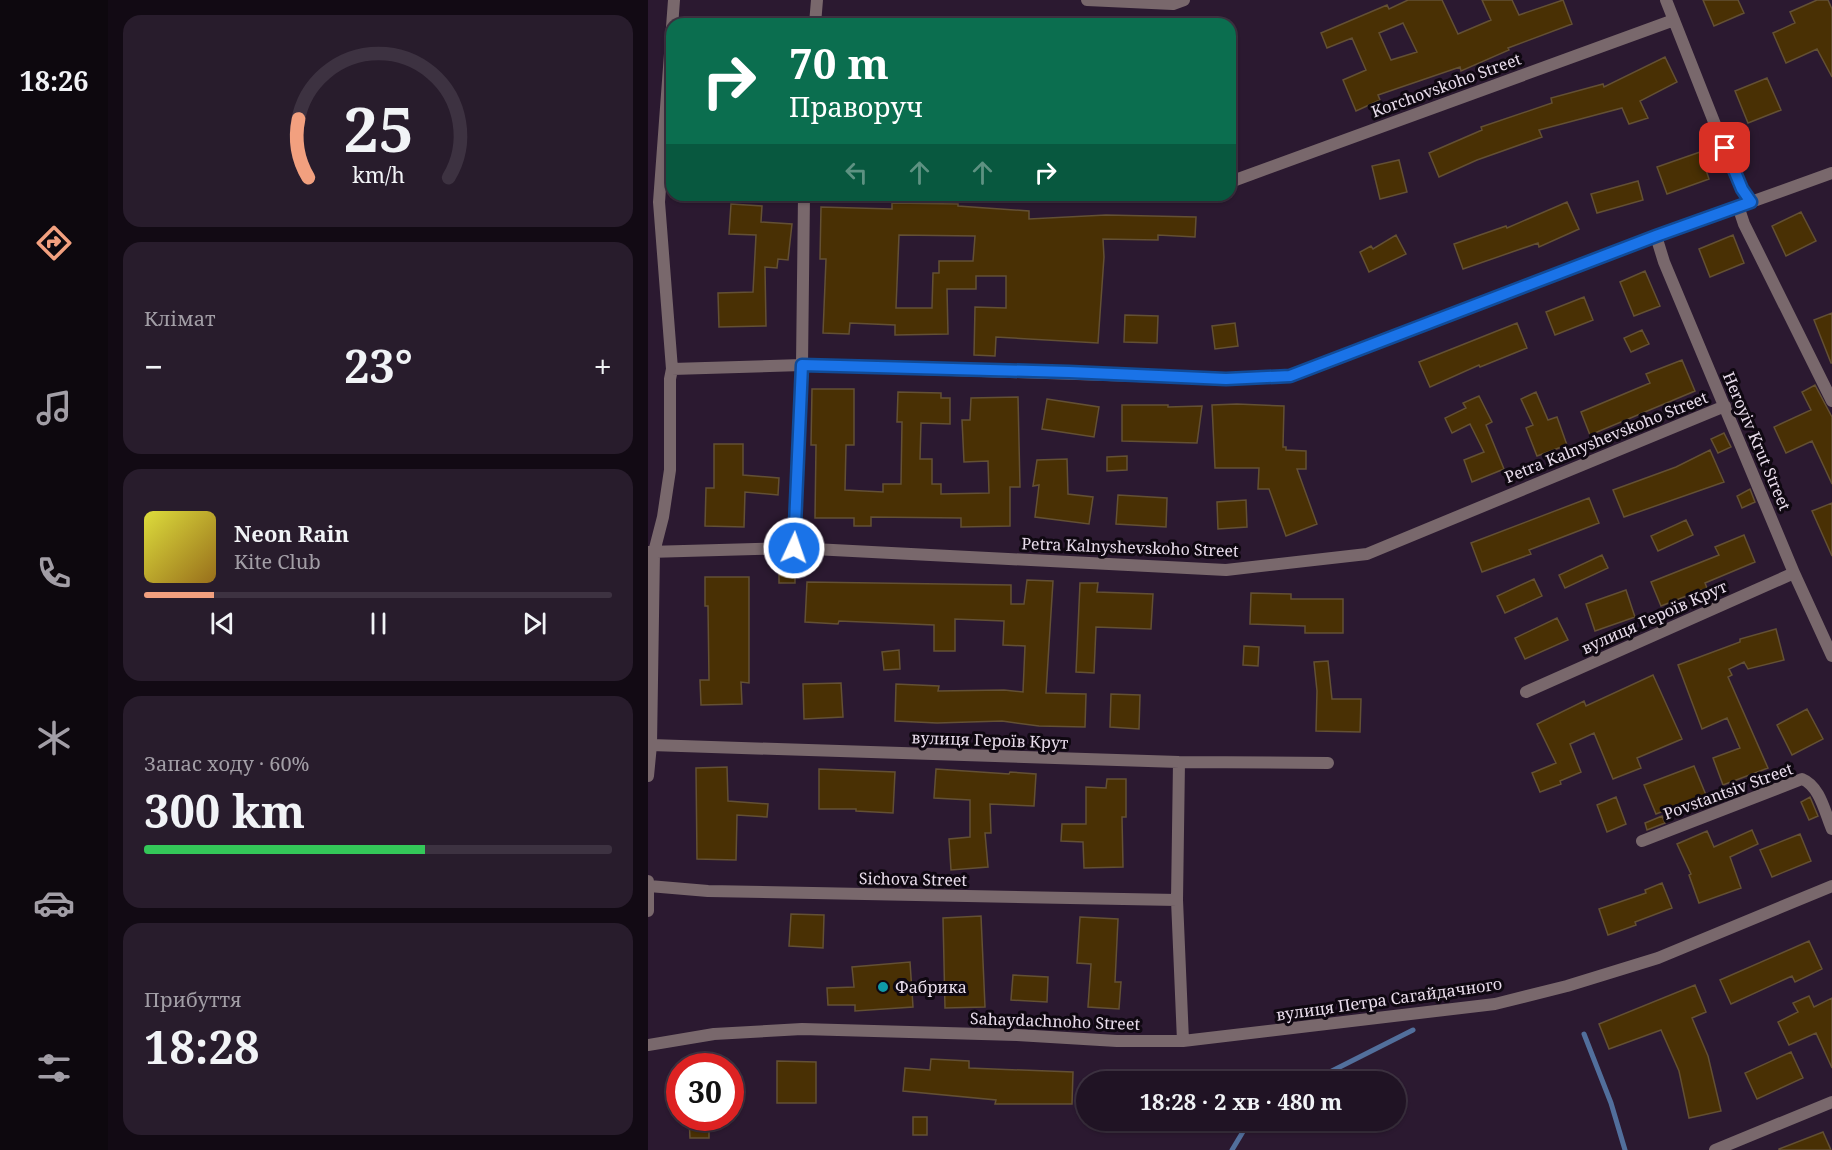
<!DOCTYPE html>
<html lang="uk">
<head>
<meta charset="utf-8">
<style>
  :root { --surface:#201324; --page:#281c2c; --text:#f1f3f6; --muted:#a29ea6; --line:#3d3241; --accent:#f2a07f }
  body { margin:0; font-family:"Noto Serif",serif; background:var(--page); color:var(--text); height:100vh; display:flex; flex-direction:column; font-size:22px; white-space:nowrap }
  * { box-sizing:border-box; margin:0 }
  p { font-size:20px; color:var(--muted) }
  .icon { flex:none; width:33px; height:33px; fill:none; stroke:currentColor; stroke-width:2; stroke-linecap:round; stroke-linejoin:round }
  .map { position:relative; flex:1; overflow:hidden }
  .sheet { display:flex; flex-direction:column; gap:15px; padding:15px; background:#120a14; width:540px }
  .sheet>* { flex:none }
  .banner { position:absolute; left:18px; top:18px; width:570px; height:183px; border-radius:18px; box-shadow:0 2px 4px #0004,0 0 0 2px var(--line); background:#0b6e4f; color:#fff; overflow:hidden }
  .speed { position:absolute; left:18px; top:1053px; display:flex; gap:12px; font-size:30px; font-weight:700; text-align:center }
  .speed>* { display:grid; place-content:center; width:78px; height:78px; border-radius:50%; background:var(--surface); box-shadow:0 2px 4px #0004,0 0 0 2px var(--line); line-height:1 }
  .speed .limit { border:9px solid #d22; background:#fff; color:#111 }
  .pin { position:absolute; display:grid; place-items:center; width:51px; height:51px; color:#fff; margin:-26px; border-radius:12px; box-shadow:0 3px 9px #0006 }
  .me { position:absolute; width:66px; margin:-33px; rotate:3deg; stroke-linejoin:round; filter:drop-shadow(0 0 4px #0008) }
  .turn { display:flex; align-items:center; gap:21px; height:126px; padding:0 24px; font-size:27px }
  .turn .icon { width:78px; height:78px; stroke-width:2.5 }
  .turn b { display:block; font-size:42px; line-height:51px }
  .lanes { display:flex; align-items:center; height:57px; padding:0 24px; background:#0003; justify-content:center; gap:30px; direction:ltr }
  .lanes .off { opacity:.35 }
  .big { font-size:45px; font-weight:700; line-height:1.1 }
  .sheet .widget { flex:1; display:flex; flex-direction:column; justify-content:center; gap:9px; min-width:0; padding:0 21px; border-radius:18px; background:var(--page) }
  .sheet .dial { align-items:center; gap:0 }
  .dial svg { height:156px; overflow:visible; fill:none; stroke:var(--line); stroke-width:7; stroke-linecap:round; text-anchor:middle }
  .dial text { fill:var(--text); stroke:none }
  .song { display:flex; align-items:center; gap:18px }
  .cover { width:72px; height:72px; border-radius:9px; background:linear-gradient(135deg,hsl(60 70% 55%),hsl(40 70% 35%)) }
  .played { height:6px; border-radius:3px; background:linear-gradient(90deg,var(--accent) 15%,var(--line) 15%) }
  .keys { display:flex; justify-content:space-around; direction:ltr }
  .heat { display:flex; justify-content:space-between; align-items:center; font-size:33px; direction:ltr }
  .charge { height:9px; border-radius:4px; background:linear-gradient(90deg,#34c759 60%,var(--line) 0) }
  .trip { position:absolute; left:428px; top:1071px; width:330px; height:60px; border-radius:30px; background:var(--surface); box-shadow:0 2px 4px #0004,0 0 0 2px var(--line); font-weight:700; line-height:60px; text-align:center }
  main { display:flex; flex:1; min-height:0 }
  .menu { display:flex; flex-direction:column; width:108px; justify-content:space-around; align-items:center; background:#0d080e; color:var(--muted) }
  .menu .icon { width:42px; height:42px }
  .menu .active { color:var(--accent) }
  .menu b { font-size:27px; color:var(--text) }
  .map>svg:first-child { display:block }
  .lines { fill:none; stroke-linecap:round; stroke-linejoin:round }
  .stream { stroke:#526f9c; stroke-width:5 }
  .building { fill:#493004; stroke:#635034; stroke-width:1.5; fill-rule:evenodd }
  .street { stroke:#79686c; stroke-width:12 }
  .route-casing { stroke:#114b97; stroke-width:15 }
  .route { stroke:#1a73e8; stroke-width:10 }
  .culture-dot { fill:#0f9aa8; stroke:#0f0811; stroke-width:2 }
  .labels { text-anchor:middle; stroke-width:6; stroke-linejoin:round; paint-order:stroke }
  .street-label { font-size:16px; fill:#e9ddec; stroke:#0f0811 }
  .poi-label { font-size:16px; fill:#e9ddec; stroke:#0f0811; text-anchor:start }
</style>
</head>
<body>
<main>
<nav class="menu">
<b>18:26</b>
<svg class="icon active" aria-label="directions" viewBox="0 0 24 24"><path d="M12 3l9 9-9 9-9-9zM9 14v-3h6M13 9l2 2-2 2"/></svg>
<svg class="icon" aria-label="music" viewBox="0 0 24 24"><path d="M9 18V5l10-2v13"/><circle cx="6" cy="18" r="3"/><circle cx="16" cy="16" r="3"/></svg>
<svg class="icon" aria-label="phone" viewBox="0 0 24 24"><path d="M5 4h4l2 5-3 2q2 4 5 5l2-3 5 2v4C11 20 4 13 5 4z"/></svg>
<svg class="icon" aria-label="climate" viewBox="0 0 24 24"><path d="M12 3v18M4 7l16 10M4 17L20 7"/></svg>
<svg class="icon" aria-label="car" viewBox="0 0 24 24"><path d="M5 17H2v-5l4-1 3-4h7l3 4 3 1v5h-3M9 17h6M6 11h13"/><circle cx="7" cy="17" r="2"/><circle cx="17" cy="17" r="2"/></svg>
<svg class="icon" aria-label="filters" viewBox="0 0 24 24"><path d="M4 7h16M4 17h16"/><circle cx="9" cy="7" r="2"/><circle cx="15" cy="17" r="2"/></svg>
</nav>
<section class="sheet">
<div class="widget dial"><svg viewBox="0 0 100 80">
<path d="M14 69A42 42 0 1 1 86 69"/>
<path d="M14 69A42 42 0 0 1 9 39" stroke="#f2a07f"/>
<text x="50" y="56" font-size="32" font-weight="700">25</text>
<text x="50" y="72" font-size="11">km/h</text>
</svg></div>
<div class="widget"><p>Клімат</p>
<div class="heat"><a>−</a><b class="big">23°</b><a>+</a></div>
</div>
<div class="widget">
<div class="song"><i class="cover"></i><div><b>Neon Rain</b><p>Kite Club</p></div></div>
<div class="played"></div>
<div class="keys"><svg class="icon" aria-label="previous" viewBox="0 0 24 24"><path d="M18 5L8 12l10 7zM5 5v14"/></svg><svg class="icon" aria-label="pause" viewBox="0 0 24 24"><path d="M8 5v14M16 5v14"/></svg><svg class="icon" aria-label="next" viewBox="0 0 24 24"><path d="M6 5l10 7-10 7zM19 5v14"/></svg></div>
</div>
<div class="widget"><p>Запас ходу · 60%</p><b class="big">300 km</b><div class="charge"></div></div>
<div class="widget"><p>Прибуття</p><b class="big">18:28</b></div>
</section>
<div class="map">
<svg width="1184" height="1150" viewBox="0 0 1184 1150">
  <rect width="100%" height="100%" fill="#2b1930"/>
  <g class="lines">
    <!-- stream -->
    <path class="stream" d="M936 1034 963 1103 977 1150
      M662 1082 765 1030
      M584 1150 602 1120"/>
  </g>
  <!-- building -->
  <path class="building" d="M760 0H794L810 34 843 20 834 0H864L871 15 915 0 924 24 860 48 861 50 813 71 812 67 730 95 732 100 708 111 695 80 718 70 704 38 679 48 673 33 739 5 741 9ZM755 23 769 52 743 60 731 33Z
    M1055 0H1090L1096 13 1066 26Z
    M1169 0H1180L1184 9V77L1169 49 1138 63 1125 33 1147 23 1142 12Z
    M1017 57 1029 82 992 101 1000 118 981 124 974 108 891 130 894 137 829 160 791 177 781 153 834 130 833 127 904 103 903 98 955 84 956 87Z
    M1119 78 1133 110 1100 123 1087 91Z
    M1052 152 1061 179 1019 194 1009 167Z
    M751 160 759 192 732 199 724 166Z
    M990 181 995 200 949 213 943 194Z
    M919 202 931 229 891 247 890 243 815 269 806 244 858 226 859 228Z
    M244 203 310 204V206L381 211V219L458 215 548 217 547 237 510 235V240L455 239 456 257 450 343 348 337 347 356 326 355 327 307 358 308V276H328V289H299L300 334 247 335V325L202 323 201 334 175 333 178 259H172L173 207 244 209ZM251 235 327 236 325 261H291V273H285L284 308H248Z
    M83 204 114 206 113 222 144 224 140 260 130 259 129 268 117 267 118 326 71 327 70 293 105 292 108 235 81 234Z
    M1153 212 1168 241 1138 256 1124 226Z
    M748 235 758 254 721 272 712 252 723 246 725 249Z
    M1085 235 1096 263 1062 277 1051 249Z
    M997 271 1012 306 986 316 972 282Z
    M936 297 945 320 907 335 898 312Z
    M1184 313V363H1183L1166 320Z
    M477 315 510 316 509 343 476 342Z
    M587 323 590 346 567 349 564 326Z
    M869 323 879 348 832 367 831 365 782 387 771 362Z
    M994 330 1001 344 983 352 976 338Z
    M1034 360 1047 391 942 435 933 412 1002 383 998 374Z
    M1167 385 1184 417V484L1164 441 1138 453 1126 427 1163 410 1154 392Z
    M164 389H206V445H198L197 490 235 492V484H253L254 422H249L250 392 293 393V398H302V424L273 423 272 459H284V484H293V494L341 493 340 461 316 462 314 420H322L323 398 370 397 372 487H362V526L313 527V518L223 517V526H206V518H167L168 445H163Z
    M888 392 900 420 909 417 919 445 889 456 878 428 885 425 873 399Z
    M831 396 844 422 838 425 856 469 824 482 816 460 836 452 822 424 804 433 797 418 818 408 815 403Z
    M399 399 451 407 446 437 394 429Z
    M589 404 636 406 635 447H638V450L658 451V469H649L669 524 638 536 621 489H610L611 468H567L564 405Z
    M474 405H520V407L554 406 549 443 474 441Z
    M1076 433 1083 447 1070 453 1063 439Z
    M66 444H95V475L131 478 130 495 97 492 96 527 57 526 58 488H66Z
    M1062 450 1076 482 976 517 965 490 1028 467Z
    M479 456V470L459 471V457Z
    M419 459 420 494 445 497 441 524 387 517 391 485 385 486 389 460Z
    M1102 489 1107 502 1094 508 1089 496Z
    M470 495 519 498 518 527 468 524Z
    M941 498 951 523 881 550 883 554 834 572 823 543Z
    M598 500 599 527 570 529 569 502Z
    M1184 503V556L1164 511Z
    M1038 520 1045 535 1010 551 1003 536Z
    M1096 535 1107 562 1057 583 1059 588 1013 606 1003 582 1071 555 1067 547Z
    M954 555 960 568 917 588 911 575Z
    M131 561 147 562V583H131Z
    M57 577H101V683L93 682 94 704 53 705 52 680H61L60 606H57Z
    M886 579 894 596 857 613 849 596Z
    M379 580 405 581 398 693 438 694 437 727 391 726 354 721 289 723 247 721 248 684 291 686 290 691 356 690 375 692 377 646 355 645 356 621 307 619V651H286V625L191 621 190 624 157 622 159 582 363 585V604H376Z
    M432 583H450L449 592 505 594 503 629 448 627 446 673 428 672Z
    M978 590 987 617 947 631 938 604Z
    M603 593 643 594V599H695V633H657V626L602 624Z
    M909 618 920 640 877 659 867 638Z
    M1128 629 1136 660 1100 669 1096 662 1081 669 1084 675 1080 677 1120 768 1075 785 1065 758 1092 748 1079 718 1054 729 1030 665 1092 642V639Z
    M596 646 611 647 610 666 595 665Z
    M251 650 252 669 236 670 234 652Z
    M680 661 684 699H713L712 732 668 731 669 691 666 662Z
    M1005 675 1034 739 989 758 993 768 965 779 946 733 922 744 933 772 912 781 913 784 892 792 884 773 908 763 889 724 936 701 938 706Z
    M193 683 195 717 156 719 155 684Z
    M463 694 492 695 491 729 462 727Z
    M1159 709 1175 739 1144 755 1129 725Z
    M1046 766 1058 795 1008 814 996 785Z
    M79 767 80 801 120 804 119 817 89 815 88 860 49 859 48 768Z
    M171 769 247 772 245 813 208 811V809H171Z
    M288 769 361 774 362 772 388 774 386 806 342 804 343 833H337L340 867 303 870 301 839 322 837V800L286 798Z
    M459 779H478V817H474L475 867 436 868 435 842 413 841 414 824H438V787L458 788Z
    M968 797 978 824 959 832 949 805Z
    M1162 797 1170 816 1161 820 1153 802Z
    M1014 816 1017 823 999 830 997 823Z
    M1104 830 1110 844 1082 857 1093 888 1051 903 1041 875 1043 874 1029 844 1059 831 1066 847Z
    M1152 834 1163 861 1124 877 1112 850Z
    M1014 883 1024 908 987 922 988 925 960 935 951 909 998 893 997 890Z
    M143 914 176 915 175 948 141 946Z
    M333 916 337 1007 297 1008 295 918Z
    M432 917 470 919 467 982H473L471 1009 440 1007 443 964 429 963Z
    M1161 941 1174 969 1147 982 1144 976 1083 1004 1072 980Z
    M262 962 265 1007 207 1011V1005H180L179 988 206 987 204 967Z
    M365 975 400 977 399 1002 363 1000Z
    M1047 985 1058 1012 1044 1018 1060 1056 1073 1111 1041 1118 1031 1071 1013 1030 961 1049 951 1024Z
    M1161 996 1166 1007 1184 998V1068L1168 1033 1141 1045 1130 1022 1150 1012 1145 1003Z
    M1143 1052 1155 1078 1109 1099 1097 1073Z
    M283 1059 321 1061V1068L425 1072 424 1104H347L348 1100 255 1091 257 1068 282 1070Z
    M129 1061 168 1062V1103H129Z
    M265 1117H279V1135H265Z
    M41 1118H61V1138H42Z
    M1175 1132 1183 1150H1131V1149Z"/>
  <g class="lines">
    <!-- street -->
    <path class="street" d="M439 0 525 4 536 0
      M1018 0 1085 170 1094 189 1103 202
      M167 24 169 0
      M582 182 1026 20
      M1090 206 1096 224 1184 401
      M1008 236 1016 262 1146 573 1184 656
      M24 369 154 365 578 379 642 376 1008 236 1184 173
      M146 548 154 365 156 195
      M0 552 146 548 578 570 719 554 1077 406
      M878 692 1146 573
      M3 745 531 762 680 763
      M0 776 3 745 6 552 15 517 22 470V379L24 369 11 202 26 0
      M994 841 1154 779C1172 786 1177 813 1184 829
      M0 881V911
      M1 886 60 891 529 900
      M535 1041 847 1004 919 986 1010 958 1184 886
      M0 1045 66 1034 154 1029 369 1035 469 1041H535L529 900 531 762
      M1067 1150 1184 1102"/>
  </g>
  <g class="lines">
    <!-- route casing -->
    <g class="route-casing">
      <path id="route" d="M146 548 154 365 421 372 578 379 642 376 1008 236 1103 202 1094 189 1077 148"/>
    </g>
    <!-- route -->
    <use href="#route" class="route"/>
  </g>
  <!-- markers -->
  <circle class="culture-dot" cx="235" cy="987" r="6"/>
  <g class="labels">
    <!-- street labels -->
    <g class="street-label">
      <text transform="translate(798 85) rotate(-20)" y="6">Korchovskoho Street</text>
      <text transform="translate(958 437) rotate(-22)" y="6">Petra Kalnyshevskoho Street</text>
      <text transform="translate(1109 441) rotate(67)" y="6">Heroyiv Krut Street</text>
      <text transform="translate(482 547) rotate(2)" y="6">Petra Kalnyshevskoho Street</text>
      <text transform="translate(1006 617) rotate(-24)" y="6">вулиця Героїв Крут</text>
      <text transform="translate(342 740) rotate(2)" y="6">вулиця Героїв Крут</text>
      <text transform="translate(1080 791) rotate(-20)" y="6">Povstantsiv Street</text>
      <text transform="translate(265 879) rotate(1)" y="6">Sichova Street</text>
      <text transform="translate(741 999) rotate(-8)" y="6">вулиця Петра Сагайдачного</text>
      <text transform="translate(407 1021) rotate(2)" y="6">Sahaydachnoho Street</text>
    </g>
    <!-- poi labels -->
    <g class="poi-label">
      <text x="247" y="993">Фабрика</text>
    </g>
  </g>
</svg>
<div class="speed"><div class="limit">30</div></div>
<div class="pin" style="left:1077px;top:148px;background:#d93025"><svg class="icon" aria-label="arrive" viewBox="0 0 24 24"><path d="M6 21V4h12l-3 4 3 4H6"/></svg></div>
<svg class="me" style="left:146px;top:548px" viewBox="-20 -20 40 40"><circle r="17" fill="#1a73e8" stroke="#fff" stroke-width="3"/><path d="M0-11L8 9 0 5-8 9z" fill="#fff"/></svg>
<div class="trip">18:28 · 2 хв · 480 m</div>
<div class="banner">
<div class="turn"><svg class="icon" aria-label="right" viewBox="0 0 24 24"><path d="M7 20v-9h11M14 6l5 5-5 5"/></svg><div><b>70 m</b>Праворуч</div></div>
<div class="lanes"><svg class="icon off" aria-label="left" viewBox="0 0 24 24"><path d="M17 20v-9H6M10 6l-5 5 5 5"/></svg><svg class="icon off" aria-label="ahead" viewBox="0 0 24 24"><path d="M12 20V5M6 11l6-6 6 6"/></svg><svg class="icon off" aria-label="ahead" viewBox="0 0 24 24"><path d="M12 20V5M6 11l6-6 6 6"/></svg><svg class="icon" aria-label="right" viewBox="0 0 24 24"><path d="M7 20v-9h11M14 6l5 5-5 5"/></svg></div>
</div>
</div>
</main>
</body>
</html>
